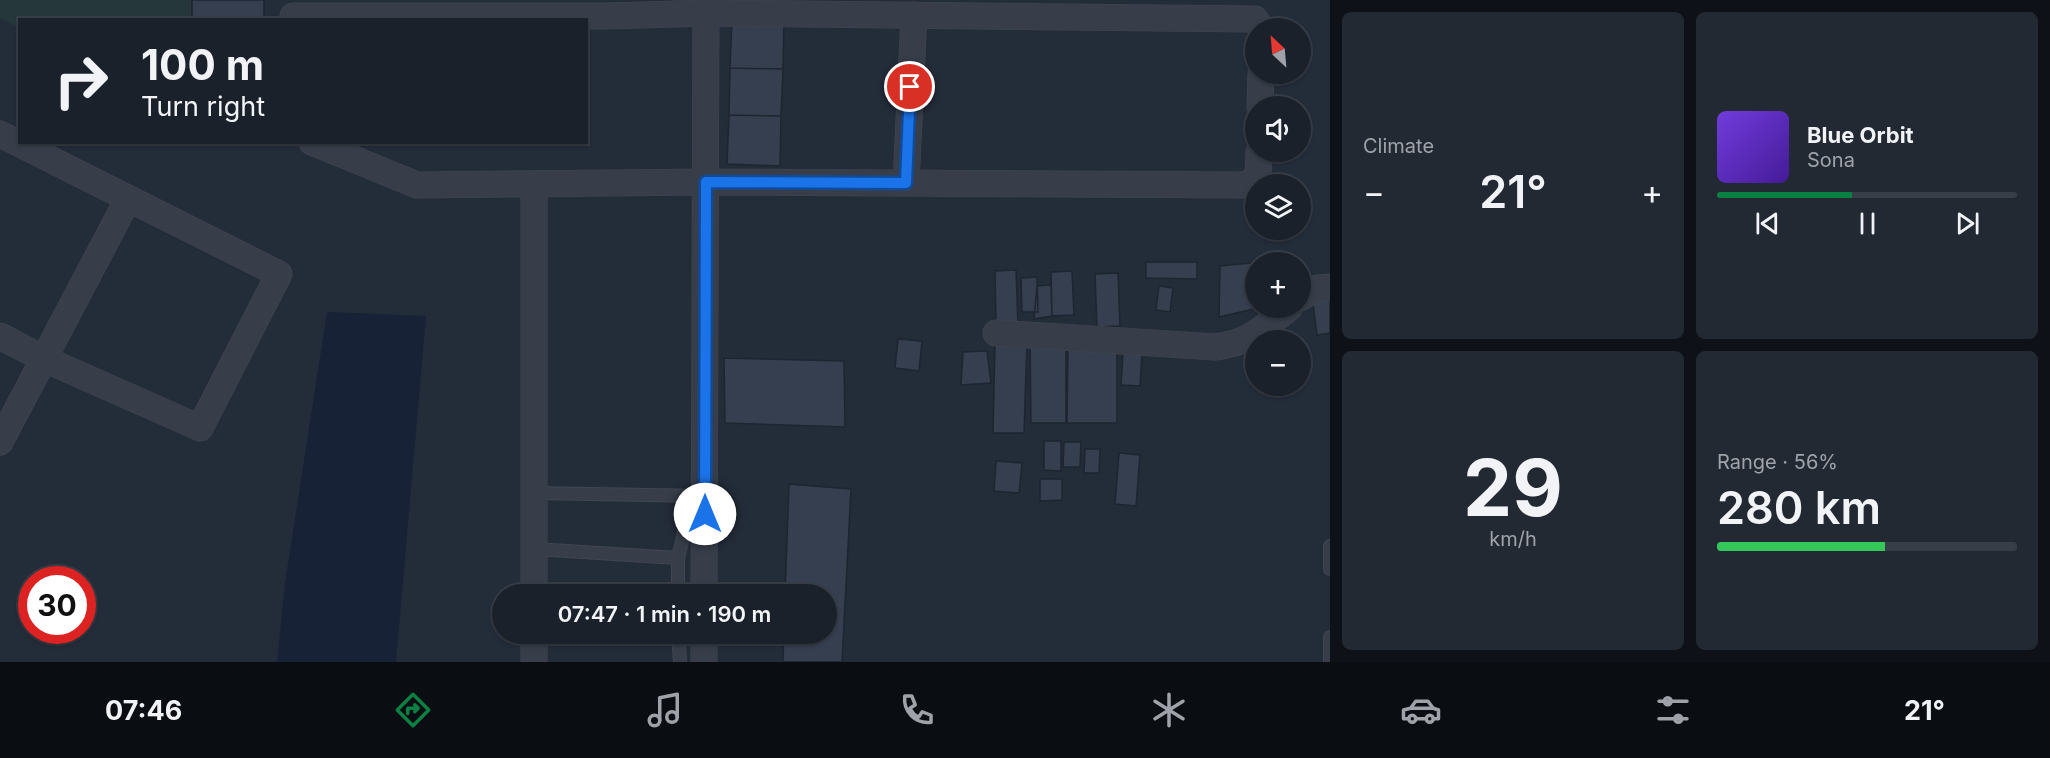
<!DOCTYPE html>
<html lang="en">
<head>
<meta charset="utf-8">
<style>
  :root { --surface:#1a212b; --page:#232933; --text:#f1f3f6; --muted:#9fa3a9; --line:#383e47; --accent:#0b8043 }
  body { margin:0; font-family:Inter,sans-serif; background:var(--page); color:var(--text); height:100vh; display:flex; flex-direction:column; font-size:22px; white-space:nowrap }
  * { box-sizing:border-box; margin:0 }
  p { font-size:20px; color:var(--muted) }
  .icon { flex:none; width:33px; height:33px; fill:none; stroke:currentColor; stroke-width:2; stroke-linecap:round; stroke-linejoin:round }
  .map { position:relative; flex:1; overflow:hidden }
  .panel { display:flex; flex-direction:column; gap:12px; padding:12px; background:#0e1218; width:720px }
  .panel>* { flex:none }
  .top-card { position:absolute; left:18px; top:18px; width:570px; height:126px; border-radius:0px; box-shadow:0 2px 4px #0004,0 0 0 2px var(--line); background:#1a212b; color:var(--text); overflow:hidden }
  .needle { width:39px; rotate:334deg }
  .tools { position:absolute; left:1245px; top:18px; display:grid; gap:12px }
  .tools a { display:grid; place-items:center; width:66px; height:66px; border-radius:50%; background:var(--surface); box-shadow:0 2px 4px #0004,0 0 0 2px var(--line); font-size:30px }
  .speed { position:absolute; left:18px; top:566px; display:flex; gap:12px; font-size:30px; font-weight:700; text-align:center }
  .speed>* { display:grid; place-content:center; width:78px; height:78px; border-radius:50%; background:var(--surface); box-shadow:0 2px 4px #0004,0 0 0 2px var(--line); line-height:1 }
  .speed .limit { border:9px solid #d22; background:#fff; color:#111 }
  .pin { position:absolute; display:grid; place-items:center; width:51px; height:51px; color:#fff; margin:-26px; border:3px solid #fff; border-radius:50%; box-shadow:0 2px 6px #0007 }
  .me { position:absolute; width:66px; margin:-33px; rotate:0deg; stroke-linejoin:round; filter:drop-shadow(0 0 4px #0008) }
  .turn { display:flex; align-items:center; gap:21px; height:126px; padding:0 24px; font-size:27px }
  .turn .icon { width:78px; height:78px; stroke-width:2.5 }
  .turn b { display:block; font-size:42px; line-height:51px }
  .big { font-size:45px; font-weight:600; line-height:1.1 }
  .panel .tile { flex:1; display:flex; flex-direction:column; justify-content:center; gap:9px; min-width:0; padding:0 21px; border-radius:9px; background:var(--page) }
  .panel .dial { align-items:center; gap:0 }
  .dial b { font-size:78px; line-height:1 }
  .song { display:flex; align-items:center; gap:18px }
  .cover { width:72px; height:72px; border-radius:9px; background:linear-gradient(135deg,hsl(260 70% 55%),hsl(260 70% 35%)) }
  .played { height:6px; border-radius:3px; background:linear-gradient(90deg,var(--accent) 45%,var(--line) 45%) }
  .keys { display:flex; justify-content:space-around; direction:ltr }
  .heat { display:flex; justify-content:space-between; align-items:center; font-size:33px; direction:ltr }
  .charge { height:9px; border-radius:4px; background:linear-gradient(90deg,#34c759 56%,var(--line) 0) }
  .panel .tiles { flex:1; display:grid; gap:12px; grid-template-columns:repeat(2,1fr) }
  .trip { position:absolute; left:492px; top:584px; width:345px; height:60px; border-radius:30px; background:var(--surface); box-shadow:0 2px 4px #0004,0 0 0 2px var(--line); font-weight:600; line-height:60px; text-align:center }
  .menu { display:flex; height:96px; justify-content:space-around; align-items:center; background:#0a0d11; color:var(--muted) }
  .menu .icon { width:42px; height:42px }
  .menu .current { color:var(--accent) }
  .menu b { font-size:27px; color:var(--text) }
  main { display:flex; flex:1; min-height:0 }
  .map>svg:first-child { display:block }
  .green { fill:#25373a }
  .water { fill:#172236 }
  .building { fill:#363f50; stroke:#1e2530; stroke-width:1.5 }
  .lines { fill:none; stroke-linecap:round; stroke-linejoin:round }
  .lane-casing { stroke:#404752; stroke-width:14 }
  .street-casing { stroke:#404752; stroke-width:27 }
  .lane { stroke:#373e49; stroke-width:12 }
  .street { stroke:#373e49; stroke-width:26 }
  .route-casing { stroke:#114b97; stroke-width:15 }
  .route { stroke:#1a73e8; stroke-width:10 }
</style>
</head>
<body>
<main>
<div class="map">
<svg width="1330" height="662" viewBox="0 0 1330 662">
  <rect width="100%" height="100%" fill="#232c39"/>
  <!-- green -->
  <path class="green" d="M0 0H193L192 19 20 20 19 28 0 18Z"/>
  <!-- water -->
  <path class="water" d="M327 312 426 316 396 662H277L285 583Z"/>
  <!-- building -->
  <path class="building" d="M192 0H264V20H192Z
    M732 19 784 21 783 69 730 68Z
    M730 68 783 69 781 116 729 115Z
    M729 115 781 116 780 166 727 164Z
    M1272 261 1256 262V308H1258L1219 317 1220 266Z
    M1146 262H1197V279L1146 278Z
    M1016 270 1018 324H996L995 271Z
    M1072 271 1074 315 1052 316 1051 272Z
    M1118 273 1120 326 1097 327 1095 274Z
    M1037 277 1038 312H1022L1021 278Z
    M1051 285 1052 316 1034 319 1037 286Z
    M1159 286 1173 288 1170 312 1156 310Z
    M1330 293V333L1317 335 1312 296Z
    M898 339 922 341 919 371 895 368Z
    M995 342 1027 343 1024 433H993Z
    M1030 347H1066V423H1031Z
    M1068 348H1117V423H1067Z
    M987 351 991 383 961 385 963 352Z
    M1123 353 1142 354 1140 386 1121 385Z
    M724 358 844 361 845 427 725 423Z
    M1044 441H1061V471L1044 470Z
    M1064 442H1081L1080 467H1063Z
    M1085 449H1100L1099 473H1084Z
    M1119 453 1140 455 1136 506 1115 504Z
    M996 461 1022 463 1019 493 994 491Z
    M1040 479H1062V500L1040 501Z
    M789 484 851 489 842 662H783L784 633H826V594H785Z"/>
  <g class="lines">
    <!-- lane casing -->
    <g class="lane-casing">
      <path id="lane" d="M534 493 705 496
        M1330 546V569
        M535 549 678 558
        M678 594V558L693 496
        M678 633 680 662
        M1330 662V637"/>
    </g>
    <!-- street casing -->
    <g class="street-casing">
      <path id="street" d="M293 16H606L706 13 1255 19 1260 28
        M1260 106 1261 74
        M0 134 279 274 200 428 42 358 0 336
        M312 142 417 185 706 182 1242 185 1250 183 1258 175 1259 152
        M906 183 914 15
        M534 184V594
        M1300 298 1318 288 1330 287
        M996 333 1215 347C1249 343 1263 328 1289 308
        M0 442 128 199
        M704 594 706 0
        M534 633V662
        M704 662V633"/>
    </g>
    <!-- lane -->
    <use href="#lane" class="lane"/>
    <!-- street -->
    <use href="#street" class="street"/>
  </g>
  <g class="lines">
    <!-- route casing -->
    <g class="route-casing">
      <path id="route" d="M705 514 706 182 906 183 910 87"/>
    </g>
    <!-- route -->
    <use href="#route" class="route"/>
  </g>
</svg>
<div class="tools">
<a><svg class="needle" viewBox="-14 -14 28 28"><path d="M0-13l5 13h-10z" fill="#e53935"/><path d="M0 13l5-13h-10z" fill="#9fa3a9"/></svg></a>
<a><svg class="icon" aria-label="sound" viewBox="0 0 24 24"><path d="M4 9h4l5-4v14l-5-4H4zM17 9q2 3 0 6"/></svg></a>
<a><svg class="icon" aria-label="layers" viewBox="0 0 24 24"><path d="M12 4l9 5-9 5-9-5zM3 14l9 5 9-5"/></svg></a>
<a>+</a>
<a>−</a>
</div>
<div class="speed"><div class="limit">30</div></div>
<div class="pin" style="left:910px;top:87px;background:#d93025"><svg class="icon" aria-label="arrive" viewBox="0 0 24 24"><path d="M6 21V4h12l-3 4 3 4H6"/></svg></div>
<svg class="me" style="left:705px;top:514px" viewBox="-20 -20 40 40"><circle r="19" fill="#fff"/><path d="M0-13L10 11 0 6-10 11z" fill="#1a73e8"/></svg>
<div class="trip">07:47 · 1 min · 190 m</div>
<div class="top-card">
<div class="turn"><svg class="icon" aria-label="right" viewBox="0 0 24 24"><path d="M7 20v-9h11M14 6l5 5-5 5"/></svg><div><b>100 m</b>Turn right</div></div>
</div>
</div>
<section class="panel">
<div class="tiles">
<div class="tile"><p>Climate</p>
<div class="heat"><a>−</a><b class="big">21°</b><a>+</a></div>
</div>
<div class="tile">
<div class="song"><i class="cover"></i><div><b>Blue Orbit</b><p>Sona</p></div></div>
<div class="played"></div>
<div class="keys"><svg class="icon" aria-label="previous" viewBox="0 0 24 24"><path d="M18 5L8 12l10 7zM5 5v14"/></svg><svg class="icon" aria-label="pause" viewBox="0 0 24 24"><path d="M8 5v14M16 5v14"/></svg><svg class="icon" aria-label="next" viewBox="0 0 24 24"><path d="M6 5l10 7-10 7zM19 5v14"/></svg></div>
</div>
<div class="tile dial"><b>29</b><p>km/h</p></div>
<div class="tile"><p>Range · 56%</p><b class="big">280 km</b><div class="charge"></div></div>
</div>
</section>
</main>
<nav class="menu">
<b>07:46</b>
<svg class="icon current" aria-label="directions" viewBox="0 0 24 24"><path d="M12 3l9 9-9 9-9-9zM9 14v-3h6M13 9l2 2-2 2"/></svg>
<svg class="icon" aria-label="music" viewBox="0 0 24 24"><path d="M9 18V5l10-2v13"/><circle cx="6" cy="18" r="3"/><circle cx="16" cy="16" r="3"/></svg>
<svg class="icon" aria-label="phone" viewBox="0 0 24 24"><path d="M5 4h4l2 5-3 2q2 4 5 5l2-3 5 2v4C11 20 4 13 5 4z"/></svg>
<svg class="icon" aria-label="climate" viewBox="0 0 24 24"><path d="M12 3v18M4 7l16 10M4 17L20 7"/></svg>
<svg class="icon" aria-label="car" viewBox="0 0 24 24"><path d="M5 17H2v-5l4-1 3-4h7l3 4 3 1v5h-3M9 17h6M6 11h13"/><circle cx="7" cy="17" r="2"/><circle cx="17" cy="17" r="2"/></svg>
<svg class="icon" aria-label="filters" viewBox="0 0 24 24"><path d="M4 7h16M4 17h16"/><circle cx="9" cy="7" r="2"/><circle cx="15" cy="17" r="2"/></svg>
<b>21°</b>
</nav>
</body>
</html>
